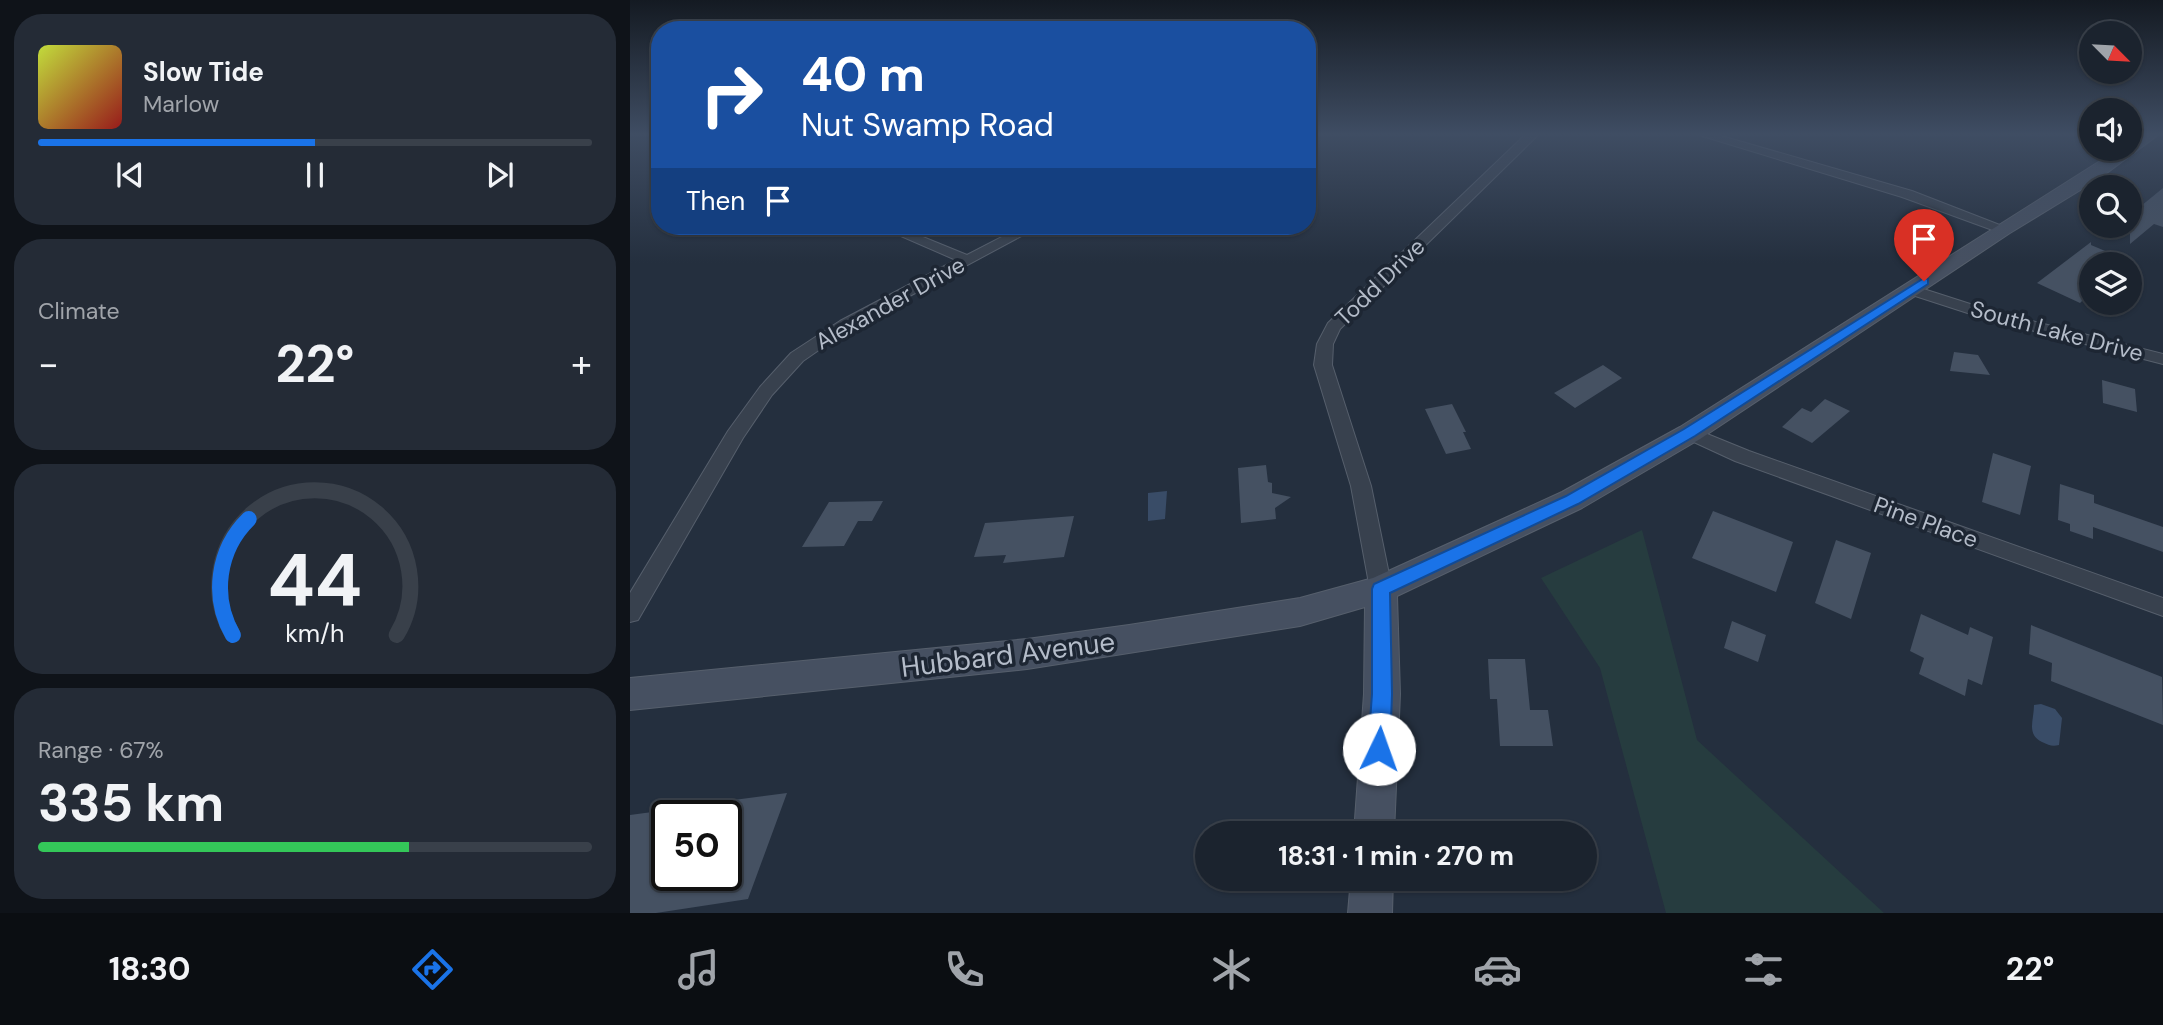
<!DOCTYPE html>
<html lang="en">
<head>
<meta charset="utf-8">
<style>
  :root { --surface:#1b232e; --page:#242b36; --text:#f1f3f6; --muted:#a0a4aa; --line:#39404a; --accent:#1a73e8 }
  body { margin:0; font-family:"DM Sans",sans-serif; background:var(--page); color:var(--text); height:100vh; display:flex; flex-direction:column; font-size:26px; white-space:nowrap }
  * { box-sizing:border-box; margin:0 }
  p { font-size:23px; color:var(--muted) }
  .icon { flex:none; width:38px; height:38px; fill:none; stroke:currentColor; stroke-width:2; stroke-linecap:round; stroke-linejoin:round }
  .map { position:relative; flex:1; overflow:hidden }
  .side { display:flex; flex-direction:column; gap:14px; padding:14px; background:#0f1319; width:630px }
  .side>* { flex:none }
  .hud { position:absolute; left:21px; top:21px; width:665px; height:214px; border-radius:28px; box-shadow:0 2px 5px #0004,0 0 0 2px var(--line); background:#1a4fa0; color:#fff; overflow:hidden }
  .needle { width:46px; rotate:114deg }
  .buttons { position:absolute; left:1449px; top:21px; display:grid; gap:14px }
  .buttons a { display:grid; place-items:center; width:63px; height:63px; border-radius:50%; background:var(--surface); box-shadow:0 2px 5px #0004,0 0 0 2px var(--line); font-size:35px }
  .speed { position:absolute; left:21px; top:800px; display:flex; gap:14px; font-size:35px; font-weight:700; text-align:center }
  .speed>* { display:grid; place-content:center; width:91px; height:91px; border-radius:50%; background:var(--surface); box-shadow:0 2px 5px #0004,0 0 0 2px var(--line); line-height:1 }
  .speed .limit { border:4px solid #111; border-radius:10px; background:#fff; color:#111 }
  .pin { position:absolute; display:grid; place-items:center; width:60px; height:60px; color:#fff; margin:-72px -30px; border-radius:50% 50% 50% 0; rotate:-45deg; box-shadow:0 0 7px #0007 }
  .pin .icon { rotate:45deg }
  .me { position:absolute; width:77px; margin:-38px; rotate:3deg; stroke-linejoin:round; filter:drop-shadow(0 0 5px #0008) }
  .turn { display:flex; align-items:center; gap:24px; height:147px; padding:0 35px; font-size:32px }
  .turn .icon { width:91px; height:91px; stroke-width:2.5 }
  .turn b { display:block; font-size:49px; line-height:60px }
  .then { display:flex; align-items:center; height:66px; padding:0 35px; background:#0003; gap:14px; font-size:26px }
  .big { font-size:52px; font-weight:700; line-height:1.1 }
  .side .card { flex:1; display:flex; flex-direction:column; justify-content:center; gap:10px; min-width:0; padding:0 24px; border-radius:28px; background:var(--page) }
  .side .dial { align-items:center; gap:0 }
  .dial svg { height:182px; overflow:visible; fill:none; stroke:var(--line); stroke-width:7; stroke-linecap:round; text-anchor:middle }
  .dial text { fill:var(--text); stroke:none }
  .song { display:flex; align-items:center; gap:21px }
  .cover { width:84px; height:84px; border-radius:10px; background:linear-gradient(135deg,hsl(70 70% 55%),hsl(0 70% 35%)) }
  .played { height:7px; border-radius:4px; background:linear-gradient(90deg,var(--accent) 50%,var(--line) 50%) }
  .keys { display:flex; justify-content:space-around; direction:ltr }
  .heat { display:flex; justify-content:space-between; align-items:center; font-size:38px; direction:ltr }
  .charge { height:10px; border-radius:5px; background:linear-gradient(90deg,#34c759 67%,var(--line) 0) }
  .trip { position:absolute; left:565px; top:821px; width:402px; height:70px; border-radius:35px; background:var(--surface); box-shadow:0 2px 5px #0004,0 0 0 2px var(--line); font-weight:700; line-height:70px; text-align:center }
  .menu { display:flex; height:112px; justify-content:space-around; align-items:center; background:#0b0e12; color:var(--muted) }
  .menu .icon { width:49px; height:49px }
  .menu .current { color:var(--accent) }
  .menu b { font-size:32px; color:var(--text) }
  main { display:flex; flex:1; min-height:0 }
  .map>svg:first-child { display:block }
  .green { fill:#263c3f }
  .water { fill:#394c67 }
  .building { fill:#455162 }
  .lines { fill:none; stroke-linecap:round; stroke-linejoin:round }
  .minor-casing { stroke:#565f6c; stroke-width:2 }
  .secondary-casing { stroke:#565f6c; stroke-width:2 }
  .minor { fill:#38414e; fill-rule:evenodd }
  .secondary { fill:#465061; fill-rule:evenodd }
  .route { fill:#1a73e8; stroke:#114b97; stroke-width:2 }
  .labels { text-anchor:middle; stroke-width:7; stroke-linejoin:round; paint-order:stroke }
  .street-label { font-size:23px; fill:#b4bcc9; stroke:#1d2633 }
  .near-street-label { font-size:28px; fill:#b4bcc9; stroke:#1d2633 }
</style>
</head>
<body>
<main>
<section class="side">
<div class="card">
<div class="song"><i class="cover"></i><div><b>Slow Tide</b><p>Marlow</p></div></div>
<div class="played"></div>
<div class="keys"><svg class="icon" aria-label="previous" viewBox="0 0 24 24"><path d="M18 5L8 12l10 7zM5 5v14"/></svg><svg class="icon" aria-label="pause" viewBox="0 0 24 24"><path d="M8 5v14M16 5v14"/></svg><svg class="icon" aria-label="next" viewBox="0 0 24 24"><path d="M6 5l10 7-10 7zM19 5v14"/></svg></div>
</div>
<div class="card"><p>Climate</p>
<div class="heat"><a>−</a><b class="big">22°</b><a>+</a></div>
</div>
<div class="card dial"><svg viewBox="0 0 100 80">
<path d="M14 69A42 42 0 1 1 86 69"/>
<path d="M14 69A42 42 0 0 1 21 18" stroke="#1a73e8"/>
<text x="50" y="56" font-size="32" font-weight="700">44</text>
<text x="50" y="72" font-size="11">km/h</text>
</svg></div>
<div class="card"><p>Range · 67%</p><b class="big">335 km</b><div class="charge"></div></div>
</section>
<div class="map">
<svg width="1533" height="913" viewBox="0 0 1533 913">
  <rect width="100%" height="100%" fill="#242f3e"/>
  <!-- green -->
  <path class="green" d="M1012 530 1067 740 1254 913H1036L970 668 911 578Z"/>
  <!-- water -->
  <path class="water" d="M537 491 535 519 518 521V493Z
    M1411 704 1425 709 1432 718 1429 745C1422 747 1419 745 1412 742 1396 734 1404 720 1404 705Z"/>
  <!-- building -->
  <path class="building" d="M1533 188V227L1524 224 1500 244V215Z
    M1461 242V245L1506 264H1461V292L1450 303 1407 283Z
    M1324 352 1348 355 1360 375 1320 371Z
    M973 365 992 378 945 408 924 393Z
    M1472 380 1505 389 1507 412 1473 403Z
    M1195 399 1220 411 1182 443 1152 427 1172 408 1181 412Z
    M822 404 836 432H833L841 449 816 454 795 409Z
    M1363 453 1401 466 1390 515 1352 502Z
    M636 465 638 482 642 483V493L661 497 645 508 646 519 611 523 608 468Z
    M1430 484 1464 495V503L1533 527V552L1463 527V539L1440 531V524L1428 520Z
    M253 501 242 521H228L214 546 172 547 199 502Z
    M1083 511 1163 542 1146 592 1062 558Z
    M444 516 434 557 373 563 376 555 344 557 355 523Z
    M1206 540 1241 553 1221 619 1185 603Z
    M1291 614 1338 635 1340 627 1363 637 1352 685 1338 679 1335 696 1289 674 1294 658 1280 651Z
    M1102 621 1136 635 1128 662 1094 648Z
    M1401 625 1532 677 1533 725 1421 681 1422 663 1399 654Z
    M858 659H895L900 710H918L923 746H870L867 699H860Z
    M157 793 118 899 26 913H0V815L37 810V875H96V801Z"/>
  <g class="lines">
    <!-- minor casing -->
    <g class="minor-casing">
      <path id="minor" d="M895 135H908L710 329 703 344 702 365 741 486 762 589 759 595 751 598 743 595 740 589 721 486 684 365 687 344 698 323Z
        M1069 135H1088L1282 191 1380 229 1378 232H1368L1272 197Z
        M248 226H266L337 255 393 226H410L222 327 173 361 142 395 113 438 8 620 0 622V593L98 431 130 387 161 353 210 321 326 260Z
        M1281 285 1362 311 1533 354V364L1350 317 1276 293 1273 290Z
        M1060 427 1119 451 1533 598V616L1105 461 1053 437 1051 433 1053 429Z"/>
    </g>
    <!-- secondary casing -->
    <g class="secondary-casing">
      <path id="secondary" d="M1509 135H1528L1470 178 1380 233 1070 439 952 508 767 596 770 694 764 833H724L734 694 735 607 670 626 397 669 0 710V678L397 639 499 625 670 598 743 578 932 492 1050 427 1489 149H1500V141Z
        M721 878H763L762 913H718Z"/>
    </g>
    <!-- minor -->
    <use href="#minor" class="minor"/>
    <!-- secondary -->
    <use href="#secondary" class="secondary"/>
  </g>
  <!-- sky -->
  <linearGradient id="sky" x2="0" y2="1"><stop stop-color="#141a22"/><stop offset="0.51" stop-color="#3f4d63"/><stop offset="1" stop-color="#3f4d63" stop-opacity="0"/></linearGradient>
  <rect width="1533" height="263" fill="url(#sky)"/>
  <!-- route -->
  <path class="route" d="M1294 278 1298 279V284L1065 436 948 504 760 593 762 694 760 749 757 757 749 760 741 757 738 749 742 694V589L744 584 936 496 1054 429Z"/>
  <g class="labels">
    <!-- street labels -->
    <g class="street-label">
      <text transform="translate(750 282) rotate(-44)" y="8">Todd Drive</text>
      <text transform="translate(260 303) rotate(-29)" y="8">Alexander Drive</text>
      <text transform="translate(1427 331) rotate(15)" y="8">South Lake Drive</text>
      <text transform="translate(1296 522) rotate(20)" y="8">Pine Place</text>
    </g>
    <!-- near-street labels -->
    <g class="near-street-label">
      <text transform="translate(378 654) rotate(-7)" y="10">Hubbard Avenue</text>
    </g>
  </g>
</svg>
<div class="buttons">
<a><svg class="needle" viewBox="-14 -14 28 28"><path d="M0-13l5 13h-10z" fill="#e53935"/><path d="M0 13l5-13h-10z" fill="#a0a4aa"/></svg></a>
<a><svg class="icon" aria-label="sound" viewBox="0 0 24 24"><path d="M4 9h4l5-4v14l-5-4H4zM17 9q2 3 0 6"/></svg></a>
<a><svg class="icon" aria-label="search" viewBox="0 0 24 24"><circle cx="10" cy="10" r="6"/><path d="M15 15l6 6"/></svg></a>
<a><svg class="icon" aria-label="layers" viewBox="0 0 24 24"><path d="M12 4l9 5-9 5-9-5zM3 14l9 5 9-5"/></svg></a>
</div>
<div class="speed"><div class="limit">50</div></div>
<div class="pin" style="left:1294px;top:281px;background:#d93025"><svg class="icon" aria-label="arrive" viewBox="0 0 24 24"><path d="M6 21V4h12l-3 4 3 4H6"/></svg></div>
<svg class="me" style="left:749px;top:749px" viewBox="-20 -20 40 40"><circle r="19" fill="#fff"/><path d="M0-13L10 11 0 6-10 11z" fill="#1a73e8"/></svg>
<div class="trip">18:31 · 1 min · 270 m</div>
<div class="hud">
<div class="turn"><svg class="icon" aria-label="right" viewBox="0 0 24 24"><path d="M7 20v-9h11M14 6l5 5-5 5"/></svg><div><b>40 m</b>Nut Swamp Road</div></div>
<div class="then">Then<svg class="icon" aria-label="arrive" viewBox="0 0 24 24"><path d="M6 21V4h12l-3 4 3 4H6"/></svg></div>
</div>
</div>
</main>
<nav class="menu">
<b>18:30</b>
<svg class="icon current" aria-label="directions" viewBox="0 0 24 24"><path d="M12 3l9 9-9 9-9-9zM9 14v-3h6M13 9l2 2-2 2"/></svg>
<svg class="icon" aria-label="music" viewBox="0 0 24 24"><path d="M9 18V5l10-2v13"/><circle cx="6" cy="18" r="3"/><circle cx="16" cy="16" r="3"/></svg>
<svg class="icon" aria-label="phone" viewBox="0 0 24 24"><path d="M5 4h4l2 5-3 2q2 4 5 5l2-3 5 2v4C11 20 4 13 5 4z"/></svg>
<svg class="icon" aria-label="climate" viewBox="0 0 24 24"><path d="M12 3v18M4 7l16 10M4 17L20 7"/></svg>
<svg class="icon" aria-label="car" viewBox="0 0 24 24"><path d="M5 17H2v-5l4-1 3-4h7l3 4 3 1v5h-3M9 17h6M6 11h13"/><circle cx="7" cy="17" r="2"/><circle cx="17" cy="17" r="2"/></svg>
<svg class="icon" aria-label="filters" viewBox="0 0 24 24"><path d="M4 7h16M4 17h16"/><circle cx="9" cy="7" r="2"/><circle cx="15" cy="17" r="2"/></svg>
<b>22°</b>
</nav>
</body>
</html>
